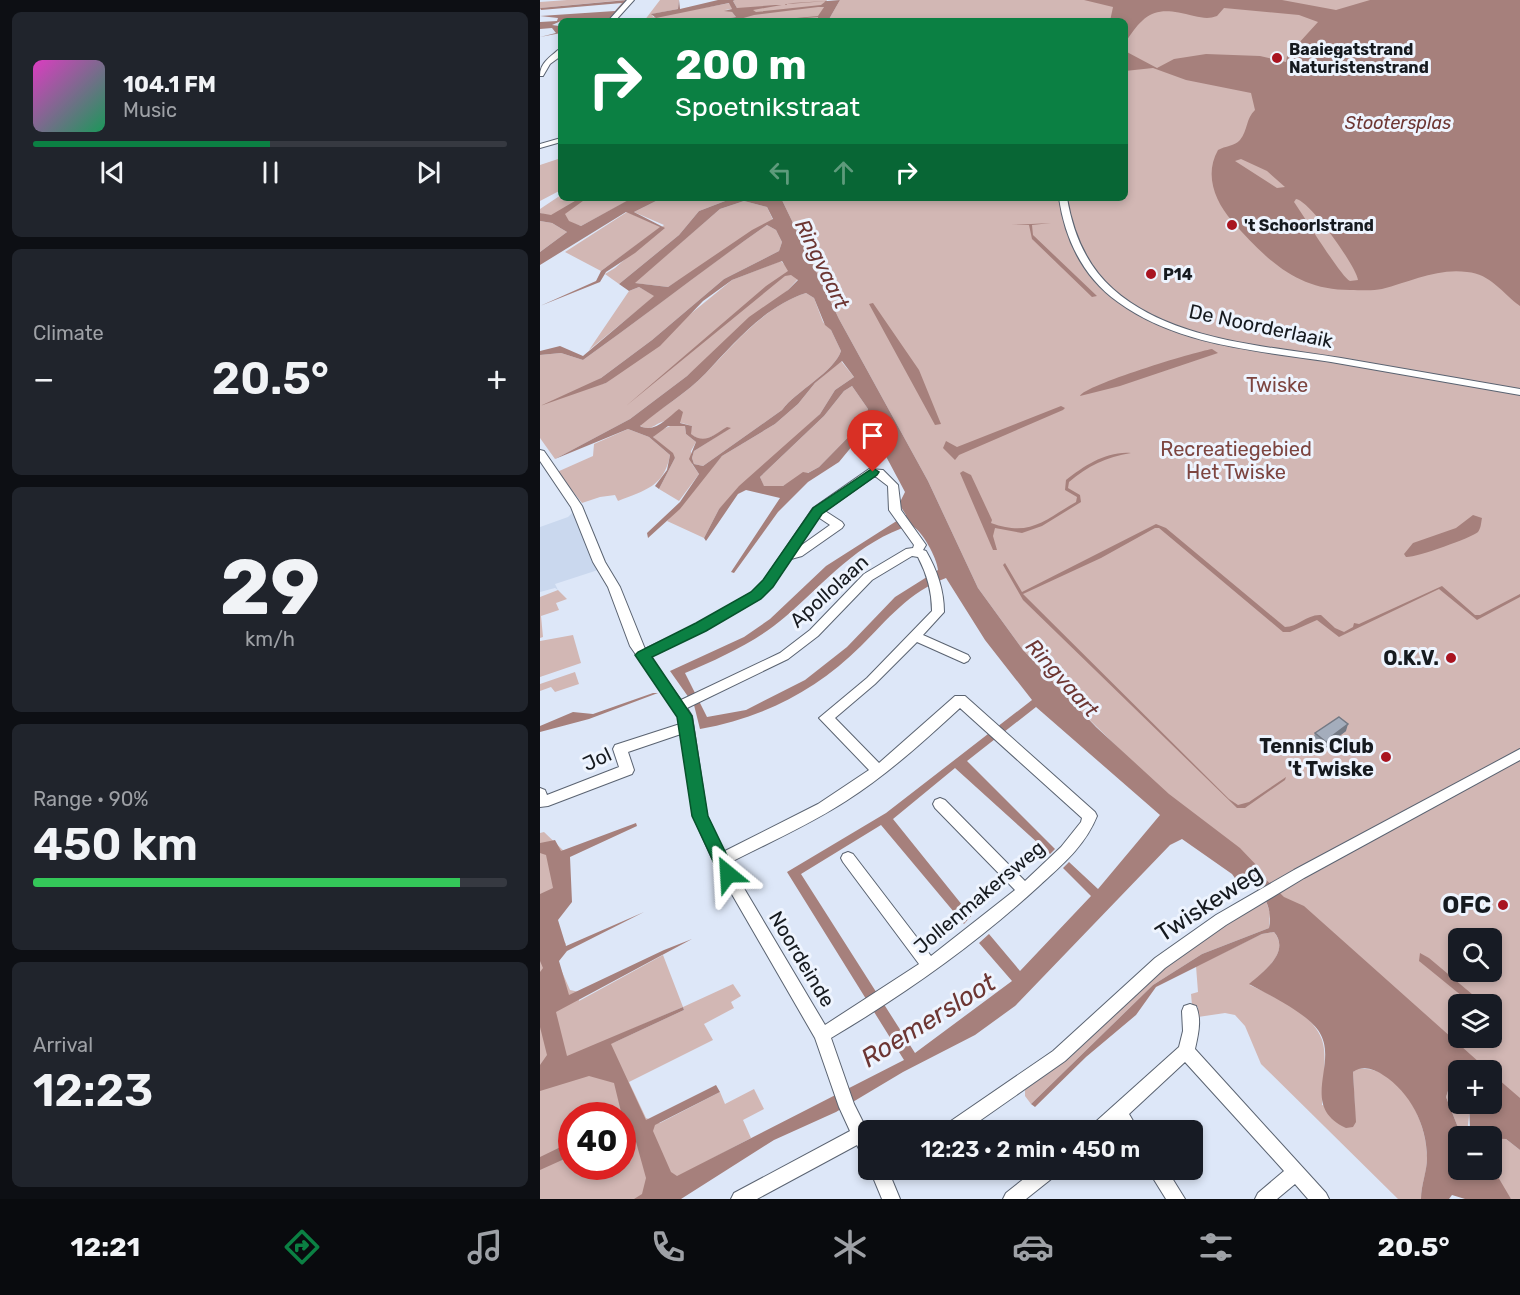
<!DOCTYPE html>
<html lang="en">
<head>
<meta charset="utf-8">
<style>
  :root { --surface:#171b24; --page:#20242c; --text:#f1f3f6; --muted:#9ea1a6; --line:#363941; --accent:#0b8043 }
  body { margin:0; font-family:Rubik,sans-serif; background:var(--page); color:var(--text); height:100vh; display:flex; flex-direction:column; font-size:22px; white-space:nowrap }
  * { box-sizing:border-box; margin:0 }
  p { font-size:20px; color:var(--muted) }
  .icon { flex:none; width:33px; height:33px; fill:none; stroke:currentColor; stroke-width:2; stroke-linecap:round; stroke-linejoin:round }
  .map { position:relative; flex:1; overflow:hidden }
  .side { display:flex; flex-direction:column; gap:12px; padding:12px; background:#0d0f14; width:540px }
  .side>* { flex:none }
  .guide { position:absolute; left:18px; top:18px; width:570px; height:183px; border-radius:9px; box-shadow:0 3px 9px #0003; background:#0b8043; color:#fff; overflow:hidden }
  .buttons { position:absolute; left:908px; top:928px; display:grid; gap:12px }
  .buttons a { display:grid; place-items:center; width:54px; height:54px; border-radius:9px; background:var(--surface); box-shadow:0 3px 9px #0003; font-size:30px }
  .speed { position:absolute; left:18px; top:1102px; display:flex; gap:12px; font-size:30px; font-weight:700; text-align:center }
  .speed>* { display:grid; place-content:center; width:78px; height:78px; border-radius:50%; background:var(--surface); box-shadow:0 3px 9px #0003; line-height:1 }
  .speed .limit { border:9px solid #d22; background:#fff; color:#111 }
  .pin { position:absolute; display:grid; place-items:center; width:51px; height:51px; color:#fff; margin:-62px -26px; border-radius:50% 50% 50% 0; rotate:-45deg; box-shadow:0 0 6px #0007 }
  .pin .icon { rotate:45deg }
  .me { position:absolute; width:66px; margin:-33px; rotate:333deg; stroke-linejoin:round; filter:drop-shadow(0 0 4px #0008) }
  .turn { display:flex; align-items:center; gap:21px; height:126px; padding:0 18px; font-size:27px }
  .turn .icon { width:78px; height:78px; stroke-width:2.5 }
  .turn b { display:block; font-size:42px; line-height:51px }
  .lanes { display:flex; align-items:center; height:57px; padding:0 18px; background:#0003; justify-content:center; gap:30px; direction:ltr }
  .lanes .off { opacity:.35 }
  .big { font-size:45px; font-weight:600; line-height:1.1 }
  .side .widget { flex:1; display:flex; flex-direction:column; justify-content:center; gap:9px; min-width:0; padding:0 21px; border-radius:9px; background:var(--page) }
  .side .dial { align-items:center; gap:0 }
  .dial b { font-size:78px; line-height:1 }
  .song { display:flex; align-items:center; gap:18px }
  .cover { width:72px; height:72px; border-radius:9px; background:linear-gradient(135deg,hsl(310 70% 55%),hsl(150 70% 35%)) }
  .played { height:6px; border-radius:3px; background:linear-gradient(90deg,var(--accent) 50%,var(--line) 50%) }
  .keys { display:flex; justify-content:space-around; direction:ltr }
  .heat { display:flex; justify-content:space-between; align-items:center; font-size:33px; direction:ltr }
  .charge { height:9px; border-radius:4px; background:linear-gradient(90deg,#34c759 90%,var(--line) 0) }
  .trip { position:absolute; left:318px; top:1120px; width:345px; height:60px; border-radius:9px; background:var(--surface); box-shadow:0 3px 9px #0003; font-weight:600; line-height:60px; text-align:center }
  .dock { display:flex; height:96px; justify-content:space-around; align-items:center; background:#090b0e; color:var(--muted) }
  .dock .icon { width:42px; height:42px }
  .dock .current { color:var(--accent) }
  .dock b { font-size:27px; color:var(--text) }
  main { display:flex; flex:1; min-height:0 }
  .map>svg:first-child { display:block }
  .built { fill:#cad8ee }
  .green { fill:#d2b7b4; fill-rule:evenodd }
  .water { fill:#a6807c; fill-rule:evenodd }
  .lines { fill:none; stroke-linecap:round; stroke-linejoin:round }
  .minor-casing { stroke:#5a6371; stroke-width:2 }
  .minor { fill:#fff; fill-rule:evenodd }
  .wall { fill:#8d95a2 }
  .shaded-wall { fill:#737984 }
  .building { fill:#a4adbc; stroke:#737984; stroke-width:1.5 }
  .route { fill:#0b8043; stroke:#07532c; stroke-width:1.5 }
  .poi-dot { fill:#a91420; stroke:#eef4fe; stroke-width:2 }
  .labels { text-anchor:middle; stroke-width:6; stroke-linejoin:round; paint-order:stroke }
  .far-poi-label { font-size:16px; font-weight:bold; fill:#161a1f; stroke:#eef4fe; text-anchor:start }
  .far-water-label { font-size:18px; font-style:italic; fill:#6d3633; stroke:#eef4fe }
  .street-label { font-size:20px; fill:#161a1f; stroke:#eef4fe }
  .park-label { font-size:20px; fill:#7d4540; stroke:#eef4fe }
  .poi-label { font-size:20px; font-weight:bold; fill:#161a1f; stroke:#eef4fe; text-anchor:end }
  .water-label { font-size:21px; font-style:italic; fill:#6d3633; stroke:#eef4fe }
  .near-street-label { font-size:24px; fill:#161a1f; stroke:#eef4fe }
  .near-poi-label { font-size:24px; font-weight:bold; fill:#161a1f; stroke:#eef4fe; text-anchor:end }
  .near-water-label { font-size:26px; font-style:italic; fill:#6d3633; stroke:#eef4fe }
</style>
</head>
<body>
<main>
<section class="side">
<div class="widget">
<div class="song"><i class="cover"></i><div><b>104.1 FM</b><p>Music</p></div></div>
<div class="played"></div>
<div class="keys"><svg class="icon" aria-label="previous" viewBox="0 0 24 24"><path d="M18 5L8 12l10 7zM5 5v14"/></svg><svg class="icon" aria-label="pause" viewBox="0 0 24 24"><path d="M8 5v14M16 5v14"/></svg><svg class="icon" aria-label="next" viewBox="0 0 24 24"><path d="M6 5l10 7-10 7zM19 5v14"/></svg></div>
</div>
<div class="widget"><p>Climate</p>
<div class="heat"><a>−</a><b class="big">20.5°</b><a>+</a></div>
</div>
<div class="widget dial"><b>29</b><p>km/h</p></div>
<div class="widget"><p>Range · 90%</p><b class="big">450 km</b><div class="charge"></div></div>
<div class="widget"><p>Arrival</p><b class="big">12:23</b></div>
</section>
<div class="map">
<svg width="980" height="1199" viewBox="0 0 980 1199">
  <rect width="100%" height="100%" fill="#dde7f8"/>
  <!-- built -->
  <path class="built" d="M33 512 58 570 15 584 18 590 15 588 0 592V527L28 517Z"/>
  <!-- green -->
  <path class="green" d="M27 0H85L0 8V2Z
    M120 0H139L138 9 112 14 113 17 190 3 192 9 185 10 192 12 196 17 174 21H104Z
    M287 0 278 21H193L197 18V8L193 1 195 0Z
    M300 0H980V1128L951 1102V1071H918L813 977 519 690 483 650 438 588 388 481 299 319 241 198H585V21H288ZM918 939H951V972H918ZM918 1005H951V1038H918Z
    M21 158V190L0 201V165Z
    M21 195V198H93L41 226 0 213V209Z
    M122 198H193L159 211 139 235 79 284 65 274 75 268 124 225 94 212Z
    M204 201 227 207 233 220 128 287 94 283 180 209Z
    M87 212 121 227 61 271 25 252Z
    M0 221 12 223 27 232 0 252Z
    M227 225 236 230 242 242 239 251 184 279 112 340 61 378 41 389 66 383 192 280 241 261 258 279 248 290 147 376 90 419 15 459 0 438V355L21 353 43 360C105 316 164 268 227 225Z
    M99 287 115 296 49 350 89 291Z
    M266 293 274 298 283 322 291 330 301 351C294 372 256 391 242 410L163 466 154 464 152 458 154 451 190 428 162 441 150 434 152 426C144 424 134 420 126 421 116 422 113 431 102 427L100 425C121 408 147 393 166 373 194 344 225 306 266 293Z
    M301 361 314 377 295 390 280 414 179 509 164 538 127 521 182 456 235 424 258 404 275 383Z
    M312 386 328 409 326 419 279 467 243 486 224 487 220 477 284 416 304 391Z
    M135 424 145 426 146 434 156 442 151 451 152 464 159 474 139 501 119 489 135 458 113 437 116 432Z
    M88 429 109 437 130 455C124 487 105 490 78 501L75 495 60 497 42 503 17 472 53 456 54 444Z
    M18 590 27 599 16 603 19 610 1 616 3 637 0 638V597Z
    M33 635 41 663 0 677V641Z
    M35 672 39 684 15 692 11 687 0 691V684Z
    M4 832 27 854 31 890 17 910 19 935 26 944 19 956V965L30 990 39 992V1001L123 955 143 1007 193 984 201 996 191 1002 194 1008 164 1024 173 1040 89 1082 106 1118 120 1123 180 1092 185 1104 214 1089 224 1109 203 1120 211 1138 139 1176 140 1199H0V833ZM143 1007 144 1010 75 1042 46 1049ZM32 1116H82V1167H32Z
    M725 898 730 913 729 928 662 954 613 985 491 1104 485 1096V1090L637 956Z
    M734 932C751 953 723 971 710 985 736 998 781 1016 784 1049 786 1067 782 1086 782 1105L815 1112 813 1072 817 1069C860 1064 888 1122 887 1158 887 1172 881 1185 881 1199H858L721 1064 705 1026 695 1015 685 1013 658 1017V1007L652 1005 651 994 658 992 656 966 722 934Z
    M908 1091 918 1093V1104H929L930 1107 927 1133 919 1130 906 1097Z
    M953 1136 966 1139 980 1150V1199H971C956 1185 945 1156 953 1136Z"/>
  <!-- water -->
  <path class="water" d="M87 0 67 21 63 18 21 21 12 25 19 26 21 33 0 37 16 33 12 28 0 29V22L17 21 18 18 0 16 75 11 82 3 1 10 0 8Z
    M139 0 140 9 178 0H195L193 1 197 8 300 0 288 21H278V17L224 21 278 16 284 7H278L214 15 193 21H174L196 17 192 12 184 11 192 9 189 3 116 18 111 14 138 9ZM286 1 281 5 216 12 213 10 253 3Z
    M544 0H742L796 10 830 0H980V306C962 293 951 274 927 272 897 268 870 282 842 289 833 291 820 290 810 290 756 290 726 259 692 221 675 201 664 175 678 150 685 146 695 146 700 140 708 130 706 118 715 110L711 93 646 80 613 68 585 71V51L617 68 634 59 666 54 720 56 746 62 747 56 778 22 759 15 684 8 677 16C669 19 663 18 654 16 617 6 606 10 585 43V21H570L573 7ZM701 159 727 171 745 187 737 188 695 161ZM756 199C770 201 816 266 818 280L810 281C801 277 764 216 754 202Z
    M40 198H47L25 214 29 221 41 226 92 198H122L94 212 125 228 95 253 66 272 60 282 0 306 56 281 61 271 120 227 86 212 0 265V252L27 232 12 223 0 221V213L11 215Z
    M193 198H241L299 319 388 481 438 588 483 650 556 727 629 794 700 848 720 869 721 875 744 897 764 906 949 1071H918V1093L908 1091 906 1097 919 1130 924 1133 930 1128 929 1104H951V1073L980 1098V1150L966 1139 918 1137V1170H951V1165L971 1199H925L912 1195 909 1199H881C881 1185 887 1171 887 1158 887 1125 870 1092 843 1075 834 1069 823 1065 813 1072L816 1122 813 1127 806 1128C757 1105 801 1062 778 1030 765 1012 729 995 709 984 723 972 751 952 734 932L722 934 616 987 596 1015 546 1057 495 1107 491 1104 613 985 662 954 729 928C734 905 720 883 697 881L692 874 642 839 630 845 475 1006 435 1035 363 1072 296 1112 234 1140 141 1199H94L102 1194 106 1178 96 1142 83 1135 82 1116 74 1083 49 1076 0 1091V1065L7 1055 0 1027V972L3 968 0 961V894L13 888 6 855 0 853V843L15 840 21 851 96 823 97 826 30 857 32 902 18 920 26 946 104 912 27 951 19 961 29 995 124 950 152 939 16 1012 27 1056 143 1007 144 1010 71 1044 106 1120 176 1085 180 1092 115 1125 113 1131 131 1172 137 1176 364 1060 247 872 346 813 492 700 445 640 406 578C369 592 348 619 321 646 276 691 222 718 160 729L154 705 130 671 204 637 230 619 286 566 366 515 359 504 365 492 333 432 327 428 299 462 268 482 238 512 194 573 191 572 240 498 206 490 198 494 166 541 164 538 179 509 199 486 280 414 295 390 314 377 302 361 275 383 258 404 235 424 182 456 140 509 108 538 107 533 140 502 159 474 149 459 156 442 146 434 145 426H128L113 437 133 453 135 458 119 489 115 486 127 470 130 455 109 437 88 429 15 459 90 419 147 376 209 317 248 290 258 280 251 275 245 276 86 406 226 286 248 271 242 261 192 280 163 301 120 346 66 383 0 406 61 378 112 340 184 279 239 251 242 242 236 230 227 225C164 269 105 316 43 360L21 353 0 355V351L20 346 43 356 114 296 99 287 89 291 79 284 139 235 159 211ZM204 201 227 207 233 219 212 230 128 287 95 283 180 209ZM266 293 274 298 285 325 291 330 301 351C294 372 256 391 242 410L163 466 154 464 152 458 154 451 191 428 187 427C173 435 165 445 151 434L152 426 140 423 143 412 139 409C128 417 117 432 102 427L100 426C121 408 147 393 166 373 193 344 225 306 266 293ZM312 386 328 409 326 419 279 467 268 473 263 472 243 486H224L220 477 284 416 304 391ZM371 525C382 530 397 558 398 570L355 597 307 647 265 680 206 710 167 717 145 673C180 658 216 642 245 617 286 582 317 542 371 525ZM496 707 620 815 558 889 529 862 523 868 551 896 480 971 449 934 439 943 472 981 375 1053 261 874 341 825 424 924 431 916 353 819 415 768 510 854 515 849 427 761Z
    M511 223 492 225 493 235 557 296 552 297 492 239 489 225H471Z
    M333 303 379 370 401 424 395 425 329 304Z
    M672 349 678 353 580 386 540 396C545 385 654 352 672 349Z
    M521 406 525 408 523 410 419 455 415 460 403 448 406 441 417 447Z
    M591 453C566 457 548 466 529 482L528 488 540 495 541 502 502 526 482 533 455 528 453 536 457 550H453L420 473 423 471 431 475 452 520 451 523C490 537 503 521 536 502L537 497 525 490 526 480C544 466 566 451 591 453Z
    M933 515 942 518C941 523 941 528 938 532 931 538 875 558 866 557L864 554 873 543 916 528Z
    M616 524 626 528 745 627C758 627 767 614 781 615L795 628 804 632 813 627 814 623 819 624 902 586 935 615H940L980 594V597L937 620 899 589 799 637 777 620 750 632H743L619 528H615L561 558 483 594 689 799 698 805 709 802 746 777 745 780 705 808H697L483 600 463 565 465 563 482 592Z
    M113 693H118L49 719 0 732V726L33 712 53 714Z
    M880 953 889 958 945 1005H933L879 961Z
    M31 1142V1156L0 1170V1157Z"/>
  <g class="lines">
    <!-- minor casing -->
    <g class="minor-casing">
      <path id="minor" d="M87 0H94L75 21H68Z
        M18 50H21V56L10 64 3 76H0C0 63 9 58 18 50Z
        M21 138V142L0 148V144Z
        M519 198H527C533 233 546 265 573 289 631 341 727 346 801 358 861 368 920 379 980 389V395C917 384 854 373 791 362 720 351 638 346 578 302 543 277 525 239 519 198Z
        M0 450 4 451 42 506 65 562 80 587 105 649 157 624 212 592 224 580 273 508 329 469 343 470 358 485 361 510 386 545 383 550 386 551C397 570 404 590 404 612L383 635 428 655 430 658 428 661 424 663 377 642 335 684 295 718 339 763 415 696H425L555 812 557 816C545 846 522 865 499 886 436 944 365 994 291 1038L314 1104 328 1132V1157L322 1155 317 1145 217 1199H191L194 1193 310 1131 299 1107 275 1038 175 865 153 816 141 734 88 752 94 770 92 774 8 806 0 807V788L5 790 7 795 79 767 73 749 75 745 140 724 139 717 90 646 68 587 53 562 31 507 0 461ZM335 476 348 486 349 510 374 545 373 548 366 549 324 574 270 630 240 653 141 700 110 657 165 630 220 598 232 586 251 559 262 556 302 528 304 525 302 522 285 511ZM278 517 290 525 259 547ZM372 556 378 557C387 574 392 592 392 611L327 678 279 718 329 770 278 804 183 852 167 816 152 716 147 708 248 659 278 636 332 580ZM420 708 542 818 541 822 521 847 485 881 405 800 400 798 395 800 393 804 395 808 475 890 391 956 313 854 308 852 303 854 301 858 303 862 379 964 285 1025 189 863C228 843 269 825 306 801 348 774 384 741 420 708Z
        M980 749V760L764 878 686 925 625 968 525 1061 425 1131H403L405 1125 513 1051 615 958 676 915 754 870Z
        M650 1004 656 1006C662 1020 658 1035 655 1049L786 1193 789 1199H768L755 1184 737 1199H715L718 1193 744 1171 645 1062 589 1114 599 1131H581L577 1125 570 1131H550L552 1125 639 1047 643 1031 642 1011 644 1006Z
        M330 1170H348L360 1199H342Z
        M495 1170H518L515 1176 486 1199H463L466 1193Z
        M608 1170H627L645 1199H626Z"/>
    </g>
    <!-- minor -->
    <use href="#minor" class="minor"/>
  </g>
  <!-- wall -->
  <path class="wall" d="M806 731 793 741 792 744 784 749 773 740 775 733Z"/>
  <!-- shaded-wall -->
  <path class="shaded-wall" d="M808 724 806 731 793 741 792 744 784 749 786 742 792 736Z"/>
  <!-- building -->
  <path class="building" d="M799 717 808 724 792 736 794 737 786 742 775 733Z"/>
  <!-- route -->
  <path class="route" d="M333 468 339 472 337 475 282 514 233 587 221 599 166 631 112 657 152 716 168 816 196 874 193 880H182L152 816 137 717 95 655 98 652 156 623 211 592 223 580 273 508Z"/>
  <!-- markers -->
  <g class="poi-dot">
    <circle cx="737" cy="58" r="6"/>
    <circle cx="692" cy="225" r="6"/>
    <circle cx="611" cy="274" r="6"/>
    <circle cx="911" cy="658" r="6"/>
    <circle cx="846" cy="757" r="6"/>
    <circle cx="963" cy="905" r="6"/>
  </g>
  <g class="labels">
    <!-- far-poi labels -->
    <g class="far-poi-label">
      <text x="749" y="55">Baaiegatstrand<tspan x="749" dy="18">Naturistenstrand</tspan></text>
      <text x="704" y="231">'t Schoorlstrand</text>
      <text x="623" y="280">P14</text>
    </g>
    <!-- far-water labels -->
    <g class="far-water-label">
      <text x="858" y="129">Stootersplas</text>
    </g>
    <!-- street labels -->
    <g class="street-label">
      <text transform="translate(721 326) rotate(12)" y="7">De Noorderlaaik</text>
      <text transform="translate(289 591) rotate(-42)" y="7">Apollolaan</text>
      <text transform="translate(57 759) rotate(-25)" y="7">Jol</text>
      <text transform="translate(439 897) rotate(-40)" y="7">Jollenmakersweg</text>
      <text transform="translate(262 959) rotate(59)" y="7">Noordeinde</text>
    </g>
    <!-- park labels -->
    <g class="park-label">
      <text x="737" y="392">Twiske</text>
      <text x="696" y="456">Recreatiegebied<tspan x="696" dy="23">Het Twiske</tspan></text>
    </g>
    <!-- poi labels -->
    <g class="poi-label">
      <text x="899" y="665">O.K.V.</text>
      <text x="834" y="753">Tennis Club<tspan x="834" dy="23">'t Twiske</tspan></text>
    </g>
    <!-- water labels -->
    <g class="water-label">
      <text transform="translate(282 264) rotate(64)" y="7">Ringvaart</text>
      <text transform="translate(522 678) rotate(48)" y="7">Ringvaart</text>
    </g>
    <!-- near-street labels -->
    <g class="near-street-label">
      <text transform="translate(669 903) rotate(-33)" y="8">Twiskeweg</text>
    </g>
    <!-- near-poi labels -->
    <g class="near-poi-label">
      <text x="951" y="913">OFC</text>
    </g>
    <!-- near-water labels -->
    <g class="near-water-label">
      <text transform="translate(388 1020) rotate(-32)" y="9">Roemersloot</text>
    </g>
  </g>
</svg>
<div class="buttons">
<a><svg class="icon" aria-label="search" viewBox="0 0 24 24"><circle cx="10" cy="10" r="6"/><path d="M15 15l6 6"/></svg></a>
<a><svg class="icon" aria-label="layers" viewBox="0 0 24 24"><path d="M12 4l9 5-9 5-9-5zM3 14l9 5 9-5"/></svg></a>
<a>+</a>
<a>−</a>
</div>
<div class="speed"><div class="limit">40</div></div>
<div class="pin" style="left:333px;top:472px;background:#d93025"><svg class="icon" aria-label="arrive" viewBox="0 0 24 24"><path d="M6 21V4h12l-3 4 3 4H6"/></svg></div>
<svg class="me" style="left:188px;top:874px" viewBox="-20 -20 40 40"><path d="M0-17L14 15 0 8-14 15z" fill="#0b8043" stroke="#fff" stroke-width="4"/></svg>
<div class="trip">12:23 · 2 min · 450 m</div>
<div class="guide">
<div class="turn"><svg class="icon" aria-label="right" viewBox="0 0 24 24"><path d="M7 20v-9h11M14 6l5 5-5 5"/></svg><div><b>200 m</b>Spoetnikstraat</div></div>
<div class="lanes"><svg class="icon off" aria-label="left" viewBox="0 0 24 24"><path d="M17 20v-9H6M10 6l-5 5 5 5"/></svg><svg class="icon off" aria-label="ahead" viewBox="0 0 24 24"><path d="M12 20V5M6 11l6-6 6 6"/></svg><svg class="icon" aria-label="right" viewBox="0 0 24 24"><path d="M7 20v-9h11M14 6l5 5-5 5"/></svg></div>
</div>
</div>
</main>
<nav class="dock">
<b>12:21</b>
<svg class="icon current" aria-label="directions" viewBox="0 0 24 24"><path d="M12 3l9 9-9 9-9-9zM9 14v-3h6M13 9l2 2-2 2"/></svg>
<svg class="icon" aria-label="music" viewBox="0 0 24 24"><path d="M9 18V5l10-2v13"/><circle cx="6" cy="18" r="3"/><circle cx="16" cy="16" r="3"/></svg>
<svg class="icon" aria-label="phone" viewBox="0 0 24 24"><path d="M5 4h4l2 5-3 2q2 4 5 5l2-3 5 2v4C11 20 4 13 5 4z"/></svg>
<svg class="icon" aria-label="climate" viewBox="0 0 24 24"><path d="M12 3v18M4 7l16 10M4 17L20 7"/></svg>
<svg class="icon" aria-label="car" viewBox="0 0 24 24"><path d="M5 17H2v-5l4-1 3-4h7l3 4 3 1v5h-3M9 17h6M6 11h13"/><circle cx="7" cy="17" r="2"/><circle cx="17" cy="17" r="2"/></svg>
<svg class="icon" aria-label="filters" viewBox="0 0 24 24"><path d="M4 7h16M4 17h16"/><circle cx="9" cy="7" r="2"/><circle cx="15" cy="17" r="2"/></svg>
<b>20.5°</b>
</nav>
</body>
</html>
